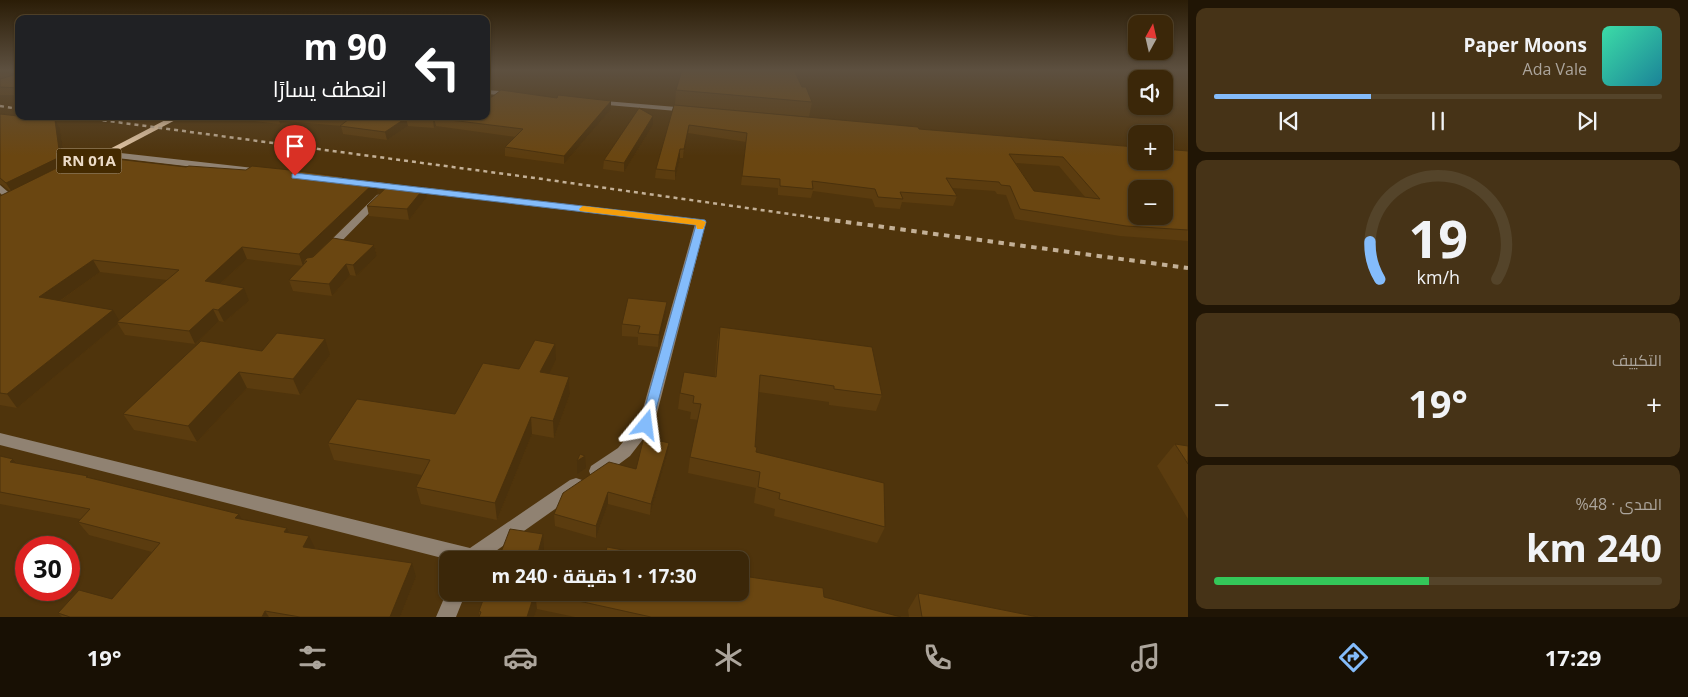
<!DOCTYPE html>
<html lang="ar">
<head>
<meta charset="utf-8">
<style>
  :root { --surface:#3b2709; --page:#463317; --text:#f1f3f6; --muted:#aca59c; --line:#54442a; --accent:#84bcfb }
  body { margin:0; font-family:"Open Sans",Cairo,sans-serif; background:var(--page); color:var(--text); direction:rtl; height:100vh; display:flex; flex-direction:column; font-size:19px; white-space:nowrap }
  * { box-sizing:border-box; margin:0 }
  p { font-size:16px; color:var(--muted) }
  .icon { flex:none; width:28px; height:28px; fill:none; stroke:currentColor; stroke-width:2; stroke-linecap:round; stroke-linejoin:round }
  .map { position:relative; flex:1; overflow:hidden; direction:ltr }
  .drawer { display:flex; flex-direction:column; gap:8px; padding:8px; background:#201505; width:500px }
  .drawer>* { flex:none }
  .banner { position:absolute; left:15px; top:15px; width:475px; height:105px; border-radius:10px; box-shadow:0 1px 4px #0004,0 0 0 1px var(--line); direction:rtl; background:#202124; color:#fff; overflow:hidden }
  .needle { width:32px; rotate:8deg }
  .fabs { position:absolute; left:1128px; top:15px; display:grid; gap:10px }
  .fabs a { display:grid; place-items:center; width:45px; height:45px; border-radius:10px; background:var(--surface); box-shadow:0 1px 4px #0004,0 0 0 1px var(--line); font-size:25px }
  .speed { position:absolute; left:15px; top:536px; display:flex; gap:10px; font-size:25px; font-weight:700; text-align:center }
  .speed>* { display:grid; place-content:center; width:65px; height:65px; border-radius:50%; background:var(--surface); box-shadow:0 1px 4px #0004,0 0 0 1px var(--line); line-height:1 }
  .speed .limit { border:8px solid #d22; background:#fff; color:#111 }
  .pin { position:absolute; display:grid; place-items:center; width:42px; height:42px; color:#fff; margin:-51px -21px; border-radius:50% 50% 50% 0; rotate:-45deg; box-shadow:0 0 5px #0007 }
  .pin .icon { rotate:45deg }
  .me { position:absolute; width:55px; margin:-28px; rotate:16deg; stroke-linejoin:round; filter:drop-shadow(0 0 4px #0008) }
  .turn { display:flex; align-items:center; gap:18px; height:105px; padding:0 20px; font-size:22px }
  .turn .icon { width:65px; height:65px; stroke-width:2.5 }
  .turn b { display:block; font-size:35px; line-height:42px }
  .big { font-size:38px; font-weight:700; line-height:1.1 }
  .drawer .card { flex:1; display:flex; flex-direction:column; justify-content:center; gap:8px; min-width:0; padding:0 18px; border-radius:10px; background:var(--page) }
  .drawer .dial { align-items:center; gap:0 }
  .dial svg { height:130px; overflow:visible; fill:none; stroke:var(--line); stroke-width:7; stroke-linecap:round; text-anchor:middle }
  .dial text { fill:var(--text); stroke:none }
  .song { display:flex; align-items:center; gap:15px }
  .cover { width:60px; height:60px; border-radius:8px; background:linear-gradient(135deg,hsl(160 70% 55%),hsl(190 70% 35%)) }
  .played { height:5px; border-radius:2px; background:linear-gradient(90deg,var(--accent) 35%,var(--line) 35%) }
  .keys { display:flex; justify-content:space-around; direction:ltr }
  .heat { display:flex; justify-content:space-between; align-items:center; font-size:28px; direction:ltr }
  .charge { height:8px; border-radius:4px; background:linear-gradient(90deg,#34c759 48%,var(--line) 0) }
  .trip { position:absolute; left:439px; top:551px; width:310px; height:50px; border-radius:10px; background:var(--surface); box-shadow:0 1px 4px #0004,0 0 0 1px var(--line); font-weight:700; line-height:50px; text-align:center; direction:rtl }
  .menu { display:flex; height:80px; justify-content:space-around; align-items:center; background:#181004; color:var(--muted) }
  .menu .icon { width:35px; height:35px }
  .menu .on { color:var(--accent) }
  .menu b { font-size:22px; color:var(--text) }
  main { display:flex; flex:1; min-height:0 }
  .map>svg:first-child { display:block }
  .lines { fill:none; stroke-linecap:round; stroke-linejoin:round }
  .minor { fill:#908272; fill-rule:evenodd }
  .major { fill:#e6c9a7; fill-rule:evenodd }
  .rail-far1 { stroke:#c3b097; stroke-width:2.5; stroke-dasharray:4 4; stroke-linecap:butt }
  .rail { stroke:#c3b097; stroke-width:4; stroke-dasharray:5.5 5.5; stroke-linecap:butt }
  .wall { fill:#5b3c0f; fill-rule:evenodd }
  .shaded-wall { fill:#4a310c }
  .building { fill:#6a4611; stroke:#4a310c; fill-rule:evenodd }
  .route { fill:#84bcfb; stroke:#567aa3 }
  .slow { fill:#f59e0b }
  .labels { text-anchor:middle; stroke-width:5; stroke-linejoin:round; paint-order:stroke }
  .shield { fill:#442a00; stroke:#baa68b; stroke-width:1 }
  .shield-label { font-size:15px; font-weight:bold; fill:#ecdbc7 }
</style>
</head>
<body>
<main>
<section class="drawer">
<div class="card">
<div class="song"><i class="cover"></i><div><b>Paper Moons</b><p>Ada Vale</p></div></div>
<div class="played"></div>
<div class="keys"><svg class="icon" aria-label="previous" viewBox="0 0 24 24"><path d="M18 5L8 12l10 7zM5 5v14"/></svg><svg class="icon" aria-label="pause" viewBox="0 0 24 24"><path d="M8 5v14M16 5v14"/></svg><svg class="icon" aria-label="next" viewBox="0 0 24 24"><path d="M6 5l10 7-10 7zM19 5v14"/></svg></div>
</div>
<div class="card dial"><svg viewBox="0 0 100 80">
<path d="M14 69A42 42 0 1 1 86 69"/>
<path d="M14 69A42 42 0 0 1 8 46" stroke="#84bcfb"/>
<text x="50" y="56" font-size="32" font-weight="700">19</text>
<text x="50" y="72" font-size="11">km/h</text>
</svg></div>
<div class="card"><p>التكييف</p>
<div class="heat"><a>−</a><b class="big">19°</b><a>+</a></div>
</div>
<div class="card"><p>المدى · 48%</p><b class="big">240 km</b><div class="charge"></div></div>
</section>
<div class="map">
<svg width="1188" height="617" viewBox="0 0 1188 617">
  <rect width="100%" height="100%" fill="#4f340c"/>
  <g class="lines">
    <!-- minor -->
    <path class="minor" d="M486 90 514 92 518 94 514 96 486 94Z
      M593 100 688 108 692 110 688 112 596 104H593Z
      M103 151 262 169 267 172 262 175 100 156V152Z
      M359 180 705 220 706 222 654 425 630 456 603 476 597 478 591 476 589 471 591 466 618 448 639 423 695 224 356 185 354 183Z
      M0 185 15 198V202H9L0 193Z
      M380 194 385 197 383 199 331 252H323L321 250 323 248 377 195Z
      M0 433 470 548 570 480 576 478 582 480 584 485 582 490 483 560H450L0 445Z
      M448 589V592H466L456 617H436Z"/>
    <!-- major -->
    <path class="major" d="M173 116H183L86 167H80L79 165Z"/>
    <!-- rail-far1 -->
    <path class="rail-far1" d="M0 106 19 109
      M71 116 535 178 832 220"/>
    <!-- rail -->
    <path class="rail" d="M824 219 1188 268"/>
  </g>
  <!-- wall -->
  <path class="wall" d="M0 70H19V95H0Z
    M802 87 812 102 809 117 675 105 676 90Z
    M674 105 919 129 1188 151V241L1120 236 1015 219 1006 195 997 194 995 191 952 188 957 196 953 206 902 202 900 209 875 207 872 199 813 191 811 198 778 195V188L741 185 746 142 688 133 683 158H680L675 180 655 178 656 169ZM1016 163 1059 166 1085 197 1034 191Z
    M611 109 564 164 505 156V147L516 137 436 126 434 128 408 126 387 140 343 134 341 126 285 121 280 124 211 116H486Z
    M0 114 60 129 66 167 63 169 186 167 375 182 378 193 312 257 374 245 377 256 356 276 350 275 332 296 293 291 289 280 303 266 247 259 220 284 249 301 224 322 219 321 195 344 125 335 118 324 17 408 0 405V194L1 196 10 191 1 184H0ZM100 272 167 280 119 320 60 301Z
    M653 116V125L624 172 603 169 604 160Z
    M427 197 409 220 369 216 367 206Z
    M667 302 666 313 658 347 638 345V337L622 336V324Z
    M720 327 882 395 876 411 829 405V402L759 392 755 447 756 452 885 527 877 543 774 516 775 509 754 503 756 488 688 473 690 457 698 420 690 419 691 412 678 409 680 393 715 377 717 342Z
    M262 351 330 355 300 395 247 388 197 442 134 430 123 414Z
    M556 360 549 374 569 377 570 394 554 438 532 434 497 520 421 504 416 487 422 475 334 460 328 443 455 414 519 369Z
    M1175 444 1188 446V519L1157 466Z
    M667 455 650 515 608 504 596 538 555 526 554 514 636 469Z
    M0 456 13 459 18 464 88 476 89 478 242 520 287 528 290 533 315 548 416 577 400 617H62L58 613 112 599 152 552 89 535 78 522 80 519 0 504Z
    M685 551 743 560V576L823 588 824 597 901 617H575L537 609 534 617H479V611L486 592H740V560H683Z
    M918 593 1038 617H909L908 610Z"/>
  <!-- shaded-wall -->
  <path class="shaded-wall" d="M611 101V109L564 164V156Z
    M278 116H284L285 121 280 124Z
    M653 116V125L624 172V163Z
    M406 118 408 126 387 140 385 132Z
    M434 118 436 126 434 128 433 120Z
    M55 120 60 129 66 167 63 169 67 177 13 194 6 183Z
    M689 125 688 133 683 158 684 149Z
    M680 149V158L675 180V171Z
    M375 182 378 193 307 262V261H304L305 265 303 266 299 254Z
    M425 187 427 197 409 220 407 209Z
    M374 245 377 256 356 276 353 265Z
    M242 247 247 259 210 293 205 281Z
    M93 260 100 272 47 310 39 297Z
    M346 264 350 275 332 296 329 284Z
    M244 288 249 301 224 322 218 310Z
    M667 302 666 313 658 347 659 335Z
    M213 309 219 321 195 344 189 331Z
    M113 310 120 322H117L118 324 17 408 7 394Z
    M325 339 330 355 300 395 293 379Z
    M555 344 556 360 542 389 540 372Z
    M239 372 247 388 197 442 188 426Z
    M569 377 570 394 554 438 553 421Z
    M531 417 532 434 497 520 495 503Z
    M669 443 667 455 650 515 651 504Z
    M585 456 586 468 577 474V461Z
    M13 459 25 473 10 462Z
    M608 492V504L596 538V526Z
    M239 514 246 528 235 518Z
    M287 528 294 541 284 532Z
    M543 534 544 551 542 560 538 553Z
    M309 536 316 550 303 547Z
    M412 563 416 577 400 617H390Z
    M535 592 537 609 534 617H527Z
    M265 611 269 617H262Z"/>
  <!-- building -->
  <path class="building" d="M0 70H19V88L0 87V79L17 74 0 72Z
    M682 70H794L802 87H806L812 102 676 90Z
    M501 90 557 98 558 95 611 101 564 156 505 147 523 129 434 118 433 120 406 118 385 132 340 126 349 119 318 116H486V97H492Z
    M674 105 918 127 919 129 1136 147V161H1164V149L1188 151V230L1126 226 1020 209 1010 186 1001 185 999 182 946 178 957 196 900 192 903 199 878 197 875 189 812 181 813 189 780 186V179L742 176 747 133 689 125 684 149H680L675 171 656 169ZM1009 154 1063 157 1100 199 1034 191ZM1136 189H1164V216H1136Z
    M639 108 653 116 624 163 604 160Z
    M0 114 55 120 60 157 6 183 0 178Z
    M90 156 186 167 189 166 246 170 252 166 290 170 344 177 341 179 375 182 299 254 242 247 205 281 244 288 218 310 213 309 189 331 117 322 179 270 93 260 39 297 113 310 7 394 0 393V196L61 166 62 170Z
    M390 184 425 187 407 209 367 206Z
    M333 238 374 245 353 265 346 264 329 284 289 280 307 261H304L307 258 313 257Z
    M628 298 667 302 659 335 638 333 640 326 622 324Z
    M720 327 872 347 882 395 834 389V386L760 375 755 447H757L756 452 884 483 885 527 779 499 780 493 758 487 760 472 690 457 701 404 693 403 694 396 680 393 684 372 716 377Z
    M277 333 325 339 293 379 239 372 188 426 123 414 201 341 262 351Z
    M535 340 555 344 540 372 569 377 553 421 531 417 495 503 416 487 430 460 328 443 357 399 455 414 483 363 519 369Z
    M644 437 669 443 651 504 608 492 596 526 554 514 563 493 609 462 636 469Z
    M1175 444 1188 446V464Z
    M580 454 585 456 577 461Z
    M0 456 13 459 10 462 88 476 86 477 239 514 235 518 287 528 284 532 309 536 303 547 412 563 390 617H300L265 611 262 617H70L58 613 79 590 112 599 160 543 78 522 90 509 0 492Z
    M510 529 543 534 538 553 570 560H498Z
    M607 547 676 560H604Z
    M685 551 743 560V576L823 588 824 597 901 617H651L538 592H740V560H684Z
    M486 592H535L527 617H479L481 612 479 611Z
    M918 593 1038 617H922Z"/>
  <!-- sky -->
  <linearGradient id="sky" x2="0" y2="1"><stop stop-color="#2b1d07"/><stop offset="0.45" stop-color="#5d5040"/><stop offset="1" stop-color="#5d5040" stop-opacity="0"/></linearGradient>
  <rect width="1188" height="156" fill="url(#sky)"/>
  <!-- route -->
  <path class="route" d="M295 173 705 220 706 222 651 428 646 430 642 428 640 425 696 225 292 178V174Z"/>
  <!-- slow -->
  <path class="slow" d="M583 206 701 220 706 222 703 229H697L696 225 580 211 579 209Z"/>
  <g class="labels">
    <!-- shield labels -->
    <rect class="shield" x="56.5" y="148.5" width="65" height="25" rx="4"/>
    <g class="shield-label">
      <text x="89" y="166">RN 01A</text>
    </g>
  </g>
</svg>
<div class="fabs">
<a><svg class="needle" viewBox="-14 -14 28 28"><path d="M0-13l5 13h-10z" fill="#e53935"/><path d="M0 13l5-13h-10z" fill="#aca59c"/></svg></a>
<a><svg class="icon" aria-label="sound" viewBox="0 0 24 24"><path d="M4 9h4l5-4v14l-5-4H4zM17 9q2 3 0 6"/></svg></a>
<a>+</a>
<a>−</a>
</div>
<div class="speed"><div class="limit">30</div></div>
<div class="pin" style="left:295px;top:176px;background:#d93025"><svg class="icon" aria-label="arrive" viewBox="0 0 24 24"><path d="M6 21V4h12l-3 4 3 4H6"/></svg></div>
<svg class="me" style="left:646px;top:425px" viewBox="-20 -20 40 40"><path d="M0-17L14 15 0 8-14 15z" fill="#84bcfb" stroke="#fff" stroke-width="4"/></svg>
<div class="trip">17:30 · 1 دقيقة · 240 m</div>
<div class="banner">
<div class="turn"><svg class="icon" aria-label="left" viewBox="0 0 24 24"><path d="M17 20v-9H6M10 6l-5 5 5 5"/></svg><div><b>90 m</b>انعطف يسارًا</div></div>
</div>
</div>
</main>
<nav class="menu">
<b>17:29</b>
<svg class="icon on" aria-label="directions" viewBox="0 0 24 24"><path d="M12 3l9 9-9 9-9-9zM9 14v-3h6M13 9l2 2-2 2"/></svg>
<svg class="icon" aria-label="music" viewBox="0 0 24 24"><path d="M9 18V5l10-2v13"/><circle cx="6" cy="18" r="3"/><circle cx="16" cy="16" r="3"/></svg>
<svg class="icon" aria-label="phone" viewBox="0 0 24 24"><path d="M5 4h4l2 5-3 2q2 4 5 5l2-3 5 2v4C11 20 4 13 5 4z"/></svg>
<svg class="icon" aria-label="climate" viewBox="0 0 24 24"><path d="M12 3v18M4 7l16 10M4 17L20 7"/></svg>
<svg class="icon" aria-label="car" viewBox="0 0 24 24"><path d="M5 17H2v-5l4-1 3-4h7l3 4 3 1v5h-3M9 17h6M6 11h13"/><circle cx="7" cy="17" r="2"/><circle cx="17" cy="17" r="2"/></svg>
<svg class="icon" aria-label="filters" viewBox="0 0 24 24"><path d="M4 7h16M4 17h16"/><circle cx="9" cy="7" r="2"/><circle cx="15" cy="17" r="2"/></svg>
<b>19°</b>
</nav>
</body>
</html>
